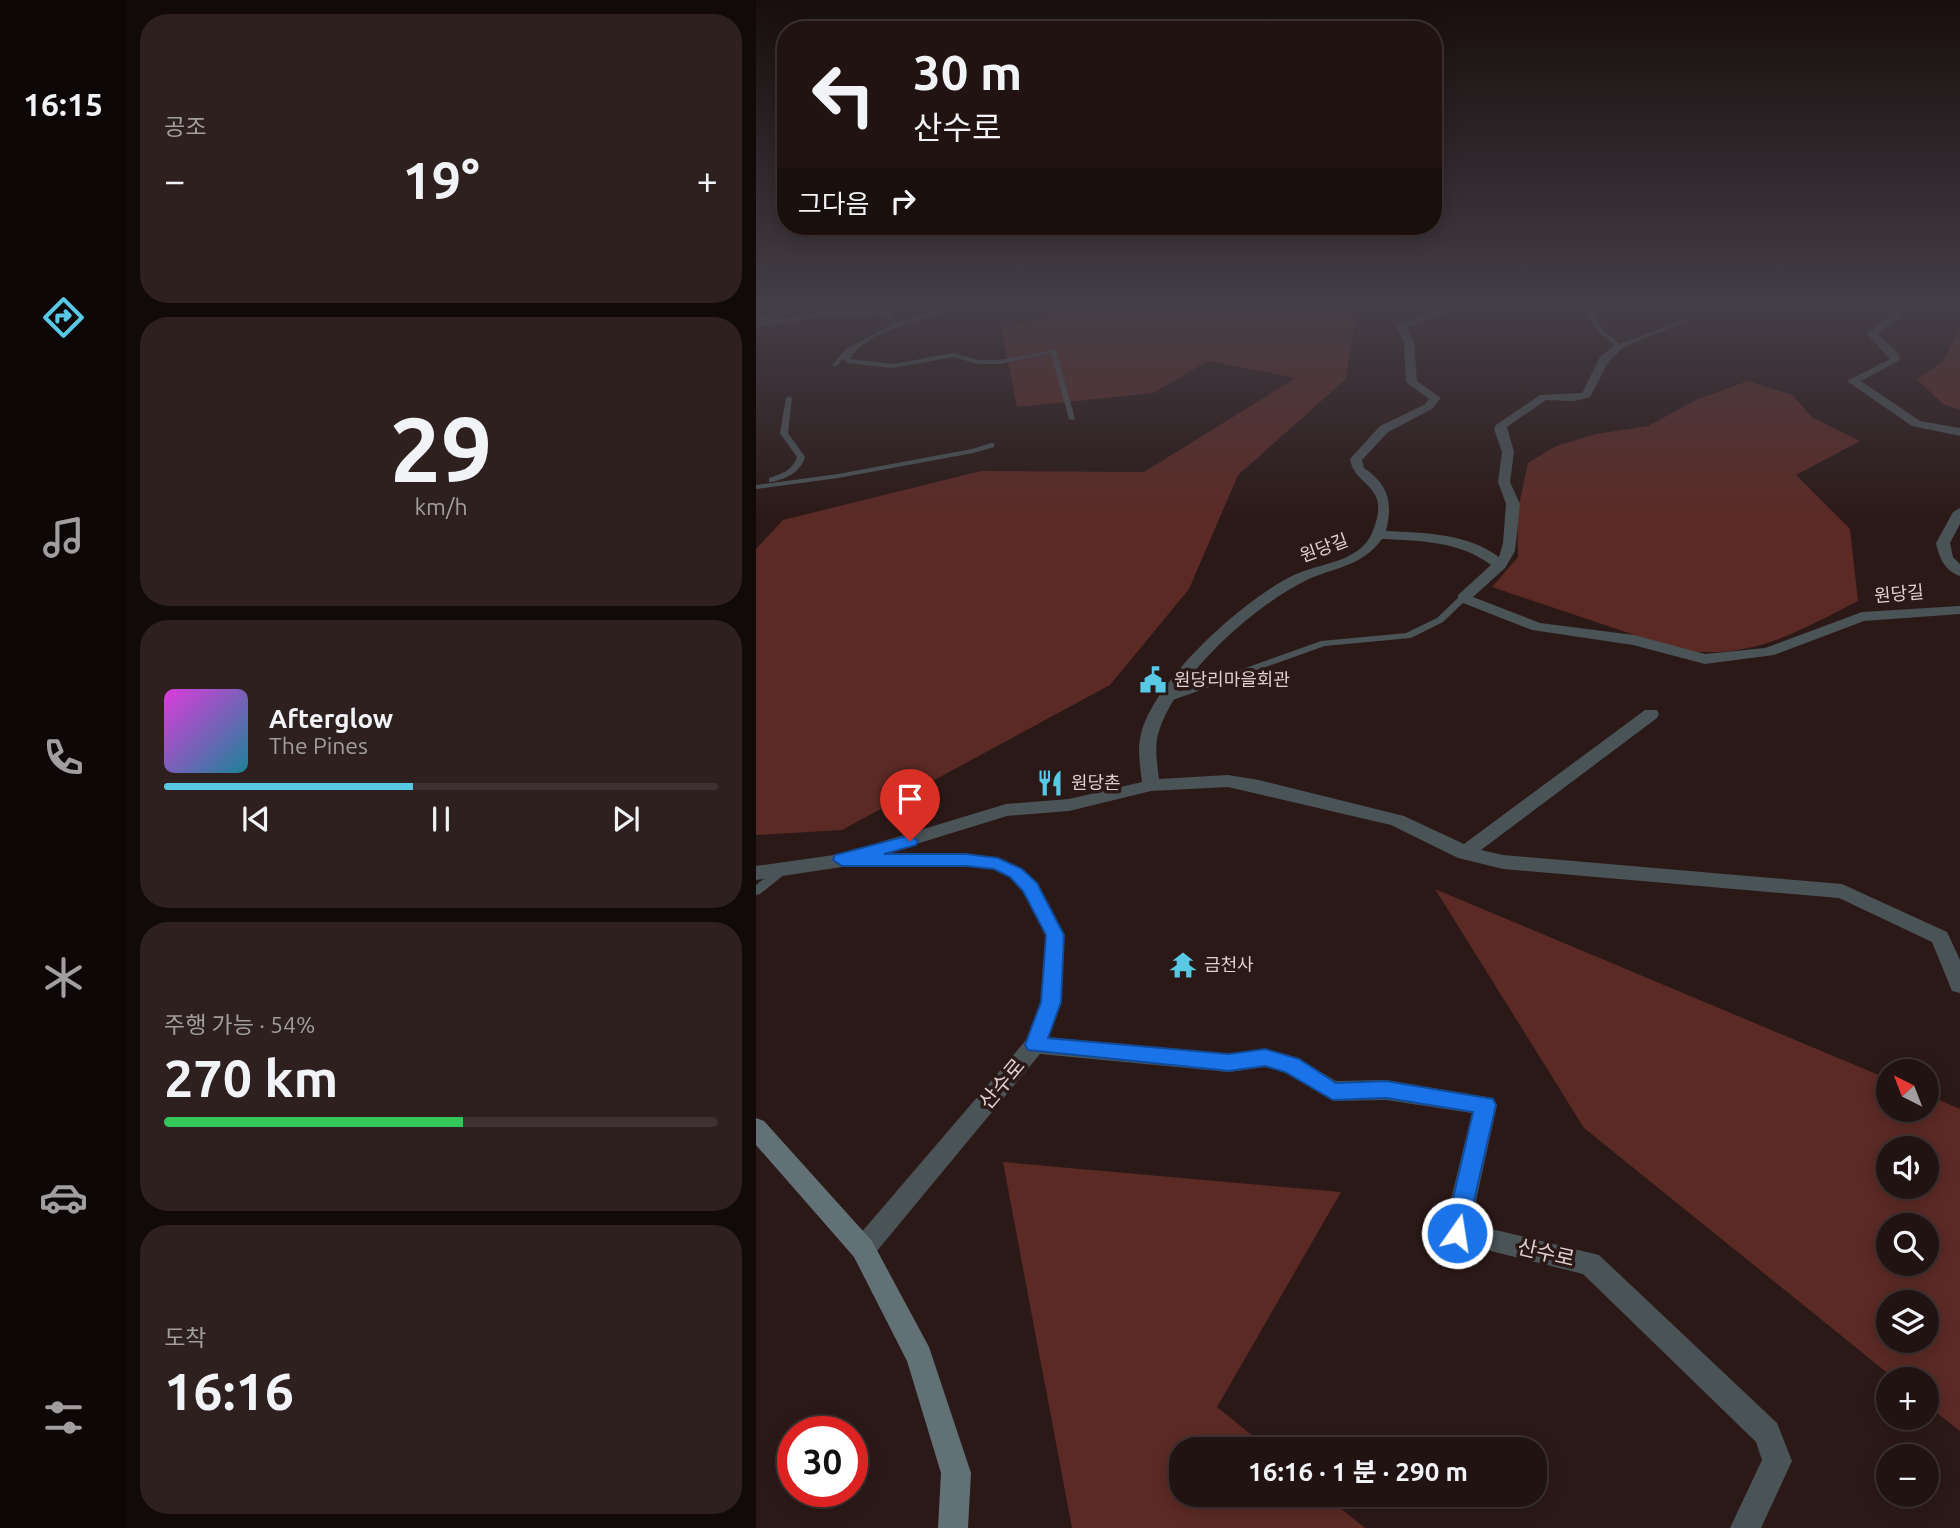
<!DOCTYPE html>
<html lang="ko">
<head>
<meta charset="utf-8">
<style>
  :root { --surface:#201311; --page:#2d201f; --text:#f1f3f6; --muted:#a29e9f; --line:#3d3231; --accent:#58c8e4 }
  body { margin:0; font-family:Ubuntu,"Noto Sans KR",sans-serif; background:var(--page); color:var(--text); height:100vh; display:flex; flex-direction:column; font-size:26px; white-space:nowrap }
  * { box-sizing:border-box; margin:0 }
  p { font-size:23px; color:var(--muted) }
  .icon { flex:none; width:38px; height:38px; fill:none; stroke:currentColor; stroke-width:2; stroke-linecap:round; stroke-linejoin:round }
  .map { position:relative; flex:1; overflow:hidden }
  .drawer { display:flex; flex-direction:column; gap:14px; padding:14px; background:#120a09; width:630px }
  .drawer>* { flex:none }
  .top-card { position:absolute; left:21px; top:21px; width:665px; height:214px; border-radius:28px; box-shadow:0 4px 18px #0003,0 0 0 2px var(--line); background:#201311; color:var(--text); overflow:hidden }
  .needle { width:46px; rotate:318deg }
  .tools { position:absolute; left:1120px; top:1059px; display:grid; gap:14px }
  .tools a { display:grid; place-items:center; width:63px; height:63px; border-radius:50%; background:var(--surface); box-shadow:0 4px 18px #0003,0 0 0 2px var(--line); font-size:35px }
  .speed { position:absolute; left:21px; top:1416px; display:flex; gap:14px; font-size:35px; font-weight:700; text-align:center }
  .speed>* { display:grid; place-content:center; width:91px; height:91px; border-radius:50%; background:var(--surface); box-shadow:0 4px 18px #0003,0 0 0 2px var(--line); line-height:1 }
  .speed .limit { border:10px solid #d22; background:#fff; color:#111 }
  .pin { position:absolute; display:grid; place-items:center; width:60px; height:60px; color:#fff; margin:-72px -30px; border-radius:50% 50% 50% 0; rotate:-45deg; box-shadow:0 0 7px #0007 }
  .pin .icon { rotate:45deg }
  .me { position:absolute; width:77px; margin:-38px; rotate:13deg; stroke-linejoin:round; filter:drop-shadow(0 0 5px #0008) }
  .turn { display:flex; align-items:center; gap:24px; height:147px; padding:0 21px; font-size:32px }
  .turn .icon { width:91px; height:91px; stroke-width:2.5 }
  .turn b { display:block; font-size:49px; line-height:60px }
  .then { display:flex; align-items:center; height:66px; padding:0 21px; background:#0003; gap:14px; font-size:26px }
  .big { font-size:52px; font-weight:700; line-height:1.1 }
  .drawer .tile { flex:1; display:flex; flex-direction:column; justify-content:center; gap:10px; min-width:0; padding:0 24px; border-radius:28px; background:var(--page) }
  .drawer .dial { align-items:center; gap:0 }
  .dial b { font-size:91px; line-height:1 }
  .song { display:flex; align-items:center; gap:21px }
  .cover { width:84px; height:84px; border-radius:10px; background:linear-gradient(135deg,hsl(300 70% 55%),hsl(190 70% 35%)) }
  .played { height:7px; border-radius:4px; background:linear-gradient(90deg,var(--accent) 45%,var(--line) 45%) }
  .keys { display:flex; justify-content:space-around; direction:ltr }
  .heat { display:flex; justify-content:space-between; align-items:center; font-size:38px; direction:ltr }
  .charge { height:10px; border-radius:5px; background:linear-gradient(90deg,#34c759 54%,var(--line) 0) }
  .trip { position:absolute; left:413px; top:1437px; width:378px; height:70px; border-radius:28px; background:var(--surface); box-shadow:0 4px 18px #0003,0 0 0 2px var(--line); font-weight:700; line-height:70px; text-align:center }
  main { display:flex; flex:1; min-height:0 }
  .tabs { display:flex; flex-direction:column; width:126px; justify-content:space-around; align-items:center; background:#0d0807; color:var(--muted) }
  .tabs .icon { width:49px; height:49px }
  .tabs .on { color:var(--accent) }
  .tabs b { font-size:32px; color:var(--text) }
  .map>svg:first-child { display:block }
  .green { fill:#5b2a25; fill-rule:evenodd }
  .lines { fill:none; stroke-linecap:round; stroke-linejoin:round }
  .service { fill:#4a5356; fill-rule:evenodd }
  .minor { fill:#4a5356; fill-rule:evenodd }
  .secondary { fill:#627176; fill-rule:evenodd }
  .route { fill:#1a73e8; stroke:#114b97; stroke-width:2 }
  .labels { text-anchor:middle; stroke-width:7; stroke-linejoin:round; paint-order:stroke }
  .street-label { font-size:18px; fill:#ded1cf; stroke:#2b1917 }
  .poi-label { font-size:18px; fill:#ded1cf; stroke:#2b1917; text-anchor:start }
  .near-street-label { font-size:21px; fill:#ded1cf; stroke:#2b1917 }
</style>
</head>
<body>
<main>
<nav class="tabs">
<b>16:15</b>
<svg class="icon on" aria-label="directions" viewBox="0 0 24 24"><path d="M12 3l9 9-9 9-9-9zM9 14v-3h6M13 9l2 2-2 2"/></svg>
<svg class="icon" aria-label="music" viewBox="0 0 24 24"><path d="M9 18V5l10-2v13"/><circle cx="6" cy="18" r="3"/><circle cx="16" cy="16" r="3"/></svg>
<svg class="icon" aria-label="phone" viewBox="0 0 24 24"><path d="M5 4h4l2 5-3 2q2 4 5 5l2-3 5 2v4C11 20 4 13 5 4z"/></svg>
<svg class="icon" aria-label="climate" viewBox="0 0 24 24"><path d="M12 3v18M4 7l16 10M4 17L20 7"/></svg>
<svg class="icon" aria-label="car" viewBox="0 0 24 24"><path d="M5 17H2v-5l4-1 3-4h7l3 4 3 1v5h-3M9 17h6M6 11h13"/><circle cx="7" cy="17" r="2"/><circle cx="17" cy="17" r="2"/></svg>
<svg class="icon" aria-label="filters" viewBox="0 0 24 24"><path d="M4 7h16M4 17h16"/><circle cx="9" cy="7" r="2"/><circle cx="15" cy="17" r="2"/></svg>
</nav>
<section class="drawer">
<div class="tile"><p>공조</p>
<div class="heat"><a>−</a><b class="big">19°</b><a>+</a></div>
</div>
<div class="tile dial"><b>29</b><p>km/h</p></div>
<div class="tile">
<div class="song"><i class="cover"></i><div><b>Afterglow</b><p>The Pines</p></div></div>
<div class="played"></div>
<div class="keys"><svg class="icon" aria-label="previous" viewBox="0 0 24 24"><path d="M18 5L8 12l10 7zM5 5v14"/></svg><svg class="icon" aria-label="pause" viewBox="0 0 24 24"><path d="M8 5v14M16 5v14"/></svg><svg class="icon" aria-label="next" viewBox="0 0 24 24"><path d="M6 5l10 7-10 7zM19 5v14"/></svg></div>
</div>
<div class="tile"><p>주행 가능 · 54%</p><b class="big">270 km</b><div class="charge"></div></div>
<div class="tile"><p>도착</p><b class="big">16:16</b></div>
</section>
<div class="map">
<svg width="1204" height="1528" viewBox="0 0 1204 1528">
  <rect width="100%" height="100%" fill="#2b1917"/>
  <!-- green -->
  <path class="green" d="M349 306H601L590 379 482 475 433 589 354 685 86 830 0 835V549L27 520 225 471 388 472 540 378 452 361 397 393 261 407 245 328Z
    M1204 327V410L1187 404 1161 379 1187 361Z
    M992 381 1036 395 1057 418 1104 441 1040 475 1094 529 1102 601C1039 633 996 660 923 650L736 587 762 557 761 514 772 463 800 446 840 434 892 426 942 399Z
    M679 889 1132 1079V1110H1171V1095L1204 1109V1431L1171 1405V1379H1139L828 1128ZM1132 1148H1171V1186H1132ZM1132 1225H1171V1264H1132ZM1171 1302V1340H1132V1302Z
    M247 1162 585 1192 461 1407 513 1449H425V1494L568 1495 609 1528H316Z"/>
  <g class="lines">
    <!-- service -->
    <path class="service" d="M165 306H183L180 308 130 312 142 323 192 306H200C169 323 113 327 94 359L137 364 197 353 222 360H244L300 350 319 419 318 420 313 419 295 353 244 364H222L197 357 137 368 91 363 87 359 79 367 76 365 90 349 135 325 136 322 124 313 91 317 68 316 0 327V323L68 312 91 313Z
      M825 306H831L847 330 864 344 929 319 934 320 863 349 843 332Z
      M33 396 36 398 32 433 49 457C44 473 31 478 16 482H13V478C26 474 37 470 41 457L24 433 30 398Z
      M235 443H238V447L217 453 82 478 0 489V485L82 474 216 449Z
      M707 595 710 596V600L687 622 655 638 569 646 414 701 411 702 406 699 408 697 565 641 650 633 681 618 704 596Z
      M95 856H210L242 860 264 870 278 885 305 935 301 1002 284 1049 279 1050 274 1049 272 1045 289 1002 293 935 269 890 256 876 240 868 210 864 91 863 89 860 91 857Z
      M25 867 29 868 31 871 29 874 4 894 0 895V885L21 868Z"/>
    <!-- minor -->
    <path class="minor" d="M31 306H43L0 327V320Z
      M697 306H710L651 327 658 341 661 381 685 398 676 409 632 432 606 460 608 468C633 485 637 503 630 531 669 533 710 533 743 557L747 543 750 504 742 482 746 452 738 429 740 425 784 395 826 393 844 357 859 345 868 347 853 361 834 397 818 401 790 400 751 427 758 452 754 482 764 504 759 551 749 568 717 597 784 623 878 635 949 654 1009 648 1106 612 1204 606V614L1108 621 1018 655 949 664 877 645 776 630 702 601V595L735 565C703 541 665 541 626 539 605 568 576 567 547 582 496 608 421 675 403 731 398 746 401 763 403 779L472 775 503 780 648 816 708 844 889 710H901L903 714 901 718 725 850 747 855 1086 884 1191 932 1204 960V993L1196 991 1176 942 1083 898 747 869 702 858 635 825 472 787 395 791 313 811 251 816 86 867 0 880V866L85 854 250 804 313 799 386 782C384 766 381 749 385 734 399 679 488 599 538 575 563 563 603 563 616 533 637 483 599 489 594 459L624 426 668 405 673 399 650 382 648 341 640 326Z
      M1139 306H1149L1143 318 1122 334 1143 354 1144 360 1105 381 1164 421 1204 428V436L1156 426 1091 381 1134 359 1111 334 1135 314Z
      M1204 508V524L1194 543 1197 557 1204 564V576C1189 571 1183 558 1180 543L1197 512Z
      M279 1036 473 1054 509 1049 543 1059 580 1081 630 1080 737 1098 741 1105 715 1224 843 1255 1021 1423 1036 1461 1005 1528H974L1006 1460 1000 1442 827 1274 691 1240 687 1232 716 1113 630 1100 577 1101 528 1072 509 1067 473 1072 284 1054 116 1257 107 1261 98 1257 94 1249 98 1241 271 1039Z"/>
    <!-- secondary -->
    <path class="secondary" d="M0 1118 8 1121 116 1241 173 1347 215 1473 212 1528H182L185 1473 151 1361 98 1257 0 1145Z"/>
  </g>
  <!-- sky -->
  <linearGradient id="sky" x2="0" y2="1"><stop stop-color="#180e0d"/><stop offset="0.59" stop-color="#443e47"/><stop offset="1" stop-color="#443e47" stop-opacity="0"/></linearGradient>
  <rect width="1204" height="520" fill="url(#sky)"/>
  <!-- route -->
  <path class="route" d="M154 835 162 841 160 845 128 854H210L242 858 266 869 281 883 308 935 305 1002 292 1038 473 1054 509 1049 543 1059 580 1083 630 1081 737 1099 740 1105 709 1240 701 1243 692 1240 689 1233 717 1112 630 1098 577 1100 529 1072 509 1066 473 1071 272 1050 269 1045 285 1002 290 935 267 891 254 877 238 869 210 866H86L77 860 79 855Z"/>
  <!-- icons -->
  <defs>
    <g id="civic-bare" transform="scale(2.1)"><path d="M-.6-6.5H3V-4.5H.6V-3L4-1V1h2V6H-6V1h2V-1L-.6-3ZM-1.2 2.5V6h2.4V2.5Z" fill="#58c8e4" stroke="#2b1917" stroke-width="2.5" paint-order="stroke"/></g>
    <g id="restaurant-bare" transform="scale(2.1)"><path d="M-5-6h1v4h1v-4h1v4h1v-4h1v5L-1.5 .5V6h-2V.5L-5-1ZM5-6V6H3V1.5H1.5Q1.5-4 5-6Z" fill="#58c8e4" stroke="#2b1917" stroke-width="2.5" paint-order="stroke"/></g>
    <g id="temple-bare" transform="scale(2.1)"><path d="M0-6L5-2H3V0L6.5 2.5H4V6H1.5V3h-3V6H-4V2.5H-6.5L-3 0V-2H-5Z" fill="#58c8e4" stroke="#2b1917" stroke-width="2.5" paint-order="stroke"/></g>
  </defs>
  <g fill-rule="evenodd">
    <use href="#civic-bare" x="397" y="680"/>
    <use href="#restaurant-bare" x="294" y="783"/>
    <use href="#temple-bare" x="427" y="965"/>
  </g>
  <g class="labels">
    <!-- street labels -->
    <g class="street-label">
      <text transform="translate(568 548) rotate(-20)" y="6">원당길</text>
      <text transform="translate(1143 594) rotate(-5)" y="6">원당길</text>
    </g>
    <!-- poi labels -->
    <g class="poi-label">
      <text x="418" y="686">원당리마을회관</text>
      <text x="315" y="789">원당촌</text>
      <text x="448" y="971">금천사</text>
    </g>
    <!-- near-street labels -->
    <g class="near-street-label">
      <text transform="translate(246 1084) rotate(-50)" y="7">산수로</text>
      <text transform="translate(790 1253) rotate(13)" y="7">산수로</text>
    </g>
  </g>
</svg>
<div class="tools">
<a><svg class="needle" viewBox="-14 -14 28 28"><path d="M0-13l5 13h-10z" fill="#e53935"/><path d="M0 13l5-13h-10z" fill="#a29e9f"/></svg></a>
<a><svg class="icon" aria-label="sound" viewBox="0 0 24 24"><path d="M4 9h4l5-4v14l-5-4H4zM17 9q2 3 0 6"/></svg></a>
<a><svg class="icon" aria-label="search" viewBox="0 0 24 24"><circle cx="10" cy="10" r="6"/><path d="M15 15l6 6"/></svg></a>
<a><svg class="icon" aria-label="layers" viewBox="0 0 24 24"><path d="M12 4l9 5-9 5-9-5zM3 14l9 5 9-5"/></svg></a>
<a>+</a>
<a>−</a>
</div>
<div class="speed"><div class="limit">30</div></div>
<div class="pin" style="left:154px;top:841px;background:#d93025"><svg class="icon" aria-label="arrive" viewBox="0 0 24 24"><path d="M6 21V4h12l-3 4 3 4H6"/></svg></div>
<svg class="me" style="left:701px;top:1233px" viewBox="-20 -20 40 40"><circle r="17" fill="#1a73e8" stroke="#fff" stroke-width="3"/><path d="M0-11L8 9 0 5-8 9z" fill="#fff"/></svg>
<div class="trip">16:16 · 1 분 · 290 m</div>
<div class="top-card">
<div class="turn"><svg class="icon" aria-label="left" viewBox="0 0 24 24"><path d="M17 20v-9H6M10 6l-5 5 5 5"/></svg><div><b>30 m</b>산수로</div></div>
<div class="then">그다음<svg class="icon" aria-label="right" viewBox="0 0 24 24"><path d="M7 20v-9h11M14 6l5 5-5 5"/></svg></div>
</div>
</div>
</main>
</body>
</html>
